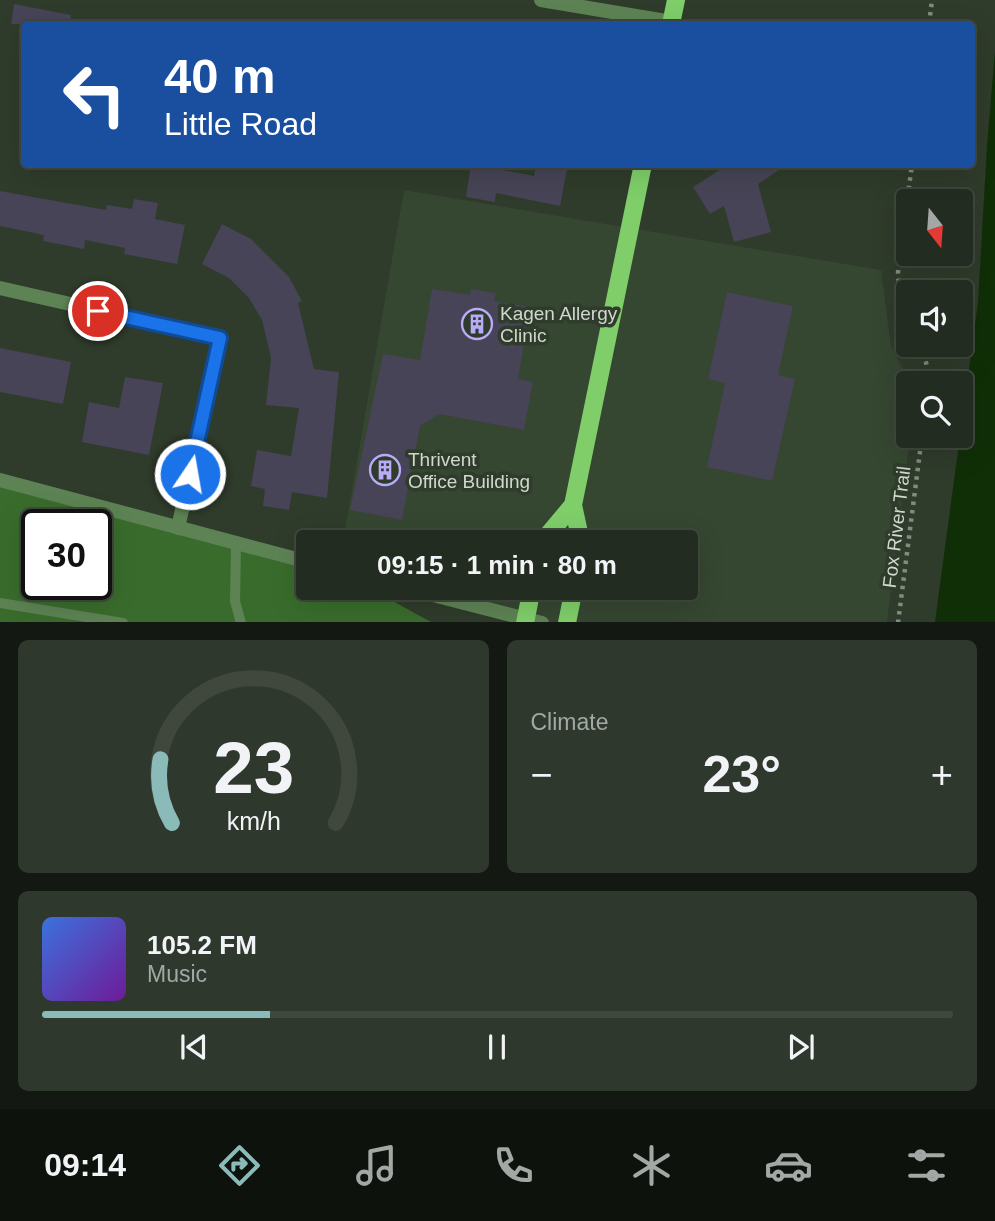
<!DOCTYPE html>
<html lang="en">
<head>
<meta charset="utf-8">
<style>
  :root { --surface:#232c20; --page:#2f382d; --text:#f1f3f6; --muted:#a3a7a5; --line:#40483e; --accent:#8bbbb9 }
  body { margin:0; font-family:Arial,sans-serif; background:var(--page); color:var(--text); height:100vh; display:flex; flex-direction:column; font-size:26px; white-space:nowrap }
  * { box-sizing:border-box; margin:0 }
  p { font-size:23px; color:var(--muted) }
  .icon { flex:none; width:38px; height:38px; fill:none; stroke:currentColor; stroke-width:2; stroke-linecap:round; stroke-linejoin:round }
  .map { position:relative; height:622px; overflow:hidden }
  .panel { display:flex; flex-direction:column; gap:18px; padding:18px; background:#131812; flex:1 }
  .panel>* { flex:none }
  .guide { position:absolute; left:21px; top:21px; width:954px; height:147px; border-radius:7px; box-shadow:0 7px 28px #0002,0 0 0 2px var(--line); background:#1a4fa0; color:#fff; overflow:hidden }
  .needle { width:46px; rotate:163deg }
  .tools { position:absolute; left:896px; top:189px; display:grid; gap:14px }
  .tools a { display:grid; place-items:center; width:77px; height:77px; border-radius:7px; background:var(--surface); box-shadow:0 7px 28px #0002,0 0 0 2px var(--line); font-size:35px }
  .speed { position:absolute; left:21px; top:509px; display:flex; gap:14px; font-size:35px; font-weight:700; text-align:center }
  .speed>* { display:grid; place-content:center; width:91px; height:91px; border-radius:50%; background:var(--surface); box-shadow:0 7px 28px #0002,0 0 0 2px var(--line); line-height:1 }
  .speed .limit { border:4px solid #111; border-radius:10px; background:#fff; color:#111 }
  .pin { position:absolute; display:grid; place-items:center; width:60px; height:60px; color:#fff; margin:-30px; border:4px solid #fff; border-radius:50%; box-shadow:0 2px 7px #0007 }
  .me { position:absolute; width:77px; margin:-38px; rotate:12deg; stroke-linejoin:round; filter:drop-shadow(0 0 5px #0008) }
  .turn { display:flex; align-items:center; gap:24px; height:147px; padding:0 28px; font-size:32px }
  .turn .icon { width:91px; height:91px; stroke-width:2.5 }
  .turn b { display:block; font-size:49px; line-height:60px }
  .big { font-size:52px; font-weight:600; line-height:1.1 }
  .panel .widget { flex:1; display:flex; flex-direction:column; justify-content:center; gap:10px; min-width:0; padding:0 24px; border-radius:10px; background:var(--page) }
  .panel .dial { align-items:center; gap:0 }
  .dial svg { height:182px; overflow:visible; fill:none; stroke:var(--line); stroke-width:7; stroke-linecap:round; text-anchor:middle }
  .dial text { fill:var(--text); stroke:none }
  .song { display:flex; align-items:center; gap:21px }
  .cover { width:84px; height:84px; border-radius:10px; background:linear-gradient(135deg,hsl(220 70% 55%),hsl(280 70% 35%)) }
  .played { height:7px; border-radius:4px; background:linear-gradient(90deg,var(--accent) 25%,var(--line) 25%) }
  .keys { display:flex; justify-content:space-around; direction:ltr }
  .heat { display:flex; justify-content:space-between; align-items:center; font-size:38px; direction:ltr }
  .panel .tiles { flex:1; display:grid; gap:18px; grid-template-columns:1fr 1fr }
  .widget:last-child { grid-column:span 2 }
  .trip { position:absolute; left:296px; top:530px; width:402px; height:70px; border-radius:7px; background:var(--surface); box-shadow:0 7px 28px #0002,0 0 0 2px var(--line); font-weight:600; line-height:70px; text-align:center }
  .menu { display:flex; height:112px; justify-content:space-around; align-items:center; background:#0e120d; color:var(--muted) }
  .menu .icon { width:49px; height:49px }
  .menu .current { color:var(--accent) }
  .menu b { font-size:32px; color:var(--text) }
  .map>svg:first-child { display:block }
  .built { fill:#354631 }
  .green { fill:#396c2c; fill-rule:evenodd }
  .water { fill:#102f07 }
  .building { fill:#464456 }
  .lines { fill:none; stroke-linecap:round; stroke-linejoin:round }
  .path { stroke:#818b7e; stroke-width:4.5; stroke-dasharray:3.5 5; stroke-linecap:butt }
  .service { stroke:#5d8354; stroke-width:10 }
  .minor { stroke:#5d8354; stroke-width:14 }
  .tertiary { stroke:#5d8354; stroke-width:14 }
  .primary { stroke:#7fce6a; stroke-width:18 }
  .route-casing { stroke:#114b97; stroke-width:18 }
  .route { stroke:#1a73e8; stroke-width:12 }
  .labels { text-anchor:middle; stroke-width:7; stroke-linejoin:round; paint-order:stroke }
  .poi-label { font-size:19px; fill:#d0d7ce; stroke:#2f3b2b; text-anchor:start }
  .street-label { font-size:19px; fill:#d0d7ce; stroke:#2f3b2b }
</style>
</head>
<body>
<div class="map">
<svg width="995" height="623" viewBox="0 0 995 623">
  <rect width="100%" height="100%" fill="#2f3b2b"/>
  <!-- built -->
  <path class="built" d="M404 190 881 270 891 346 910 383H908V436H910L887 622H542L406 588H686V542H343Z"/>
  <!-- green -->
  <path class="green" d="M0 480 308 562V588H369L431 622H0ZM37 525H96V584H37Z"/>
  <!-- water -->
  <path class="water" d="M995 51V622H935L978 302 987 146Z"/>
  <!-- building -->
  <path class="building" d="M14 4 71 15 70 24H11Z
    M471 164 534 176 536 164H568L560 206 496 193 495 202 466 197Z
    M729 164H788L758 184 771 232 734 242 724 206 710 214 693 187Z
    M0 191 106 210 107 205 132 209 134 199 158 203 155 219 185 225 177 264 124 254 125 248 85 240 84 249 43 241 44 235 0 226Z
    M222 224 251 239 289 277 302 301 298 303 314 369 339 372 327 498 292 492 289 510 263 506 265 489 251 486 257 450 291 456 299 408 266 405 271 358 262 320 249 298 229 278 202 264Z
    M432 289 470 295 471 289 496 293 494 301 530 307 518 379 533 382 524 430 439 414 420 426 402 520 350 510 383 354 420 360Z
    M727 292 793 306 778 375 795 379 772 481 707 467 725 383 708 379Z
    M0 348 71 362 63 404 0 392Z
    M125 377 163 383 149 455 82 442 89 402 119 408Z"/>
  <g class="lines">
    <!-- path -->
    <path class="path" d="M929 24 932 0
      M908 323 900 302 898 272 912 164
      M921 345 927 366V383
      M898 623 922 436"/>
    <!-- service -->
    <path class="service" d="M236 543 235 601 241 623
      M0 603 123 623"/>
    <!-- minor -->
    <path class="minor" d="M541 0 672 22
      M0 288 220 338 178 528"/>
    <!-- tertiary -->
    <path class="tertiary" d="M0 480 308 562
      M406 588 542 623"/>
    <!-- primary -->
    <path class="primary" d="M671 24 676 0
      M542 542 573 505
      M581 542 573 505 643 164
      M525 623 532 588
      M567 623 574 588"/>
  </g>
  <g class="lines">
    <!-- route casing -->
    <g class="route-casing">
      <path id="route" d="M98 311 220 338 190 474"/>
    </g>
    <!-- route -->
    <use href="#route" class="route"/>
  </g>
  <!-- icons -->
  <defs>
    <g id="building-ring" transform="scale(1.575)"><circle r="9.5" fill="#2f3b2b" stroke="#b8abf7" stroke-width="1.5"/><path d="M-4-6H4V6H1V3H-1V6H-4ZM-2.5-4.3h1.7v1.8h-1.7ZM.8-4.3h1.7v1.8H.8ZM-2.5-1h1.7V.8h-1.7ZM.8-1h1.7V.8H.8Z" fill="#b8abf7"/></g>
  </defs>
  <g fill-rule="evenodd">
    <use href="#building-ring" x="477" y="324"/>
    <use href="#building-ring" x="385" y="470"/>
  </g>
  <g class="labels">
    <!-- poi labels -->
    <g class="poi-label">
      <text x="500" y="320">Kagen Allergy<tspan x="500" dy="22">Clinic</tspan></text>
      <text x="408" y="466">Thrivent<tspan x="408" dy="22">Office Building</tspan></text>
    </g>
    <!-- street labels -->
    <g class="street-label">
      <text transform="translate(896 527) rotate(-83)" y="7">Fox River Trail</text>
    </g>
  </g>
</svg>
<div class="tools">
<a><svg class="needle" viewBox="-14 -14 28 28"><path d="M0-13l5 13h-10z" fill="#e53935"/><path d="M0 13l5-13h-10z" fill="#a3a7a5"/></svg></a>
<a><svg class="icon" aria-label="sound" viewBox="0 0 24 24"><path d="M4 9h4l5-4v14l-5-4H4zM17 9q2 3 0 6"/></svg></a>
<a><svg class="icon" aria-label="search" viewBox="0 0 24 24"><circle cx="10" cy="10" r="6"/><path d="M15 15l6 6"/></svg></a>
</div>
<div class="speed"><div class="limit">30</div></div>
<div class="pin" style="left:98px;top:311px;background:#d93025"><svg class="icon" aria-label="arrive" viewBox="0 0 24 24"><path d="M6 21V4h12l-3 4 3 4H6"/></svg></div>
<svg class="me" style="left:190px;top:474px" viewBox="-20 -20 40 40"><circle r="17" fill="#1a73e8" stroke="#fff" stroke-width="3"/><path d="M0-11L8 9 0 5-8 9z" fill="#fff"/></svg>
<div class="trip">09:15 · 1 min · 80 m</div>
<div class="guide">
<div class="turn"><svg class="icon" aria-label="left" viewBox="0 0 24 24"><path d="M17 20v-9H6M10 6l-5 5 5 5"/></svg><div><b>40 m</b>Little Road</div></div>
</div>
</div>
<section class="panel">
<div class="tiles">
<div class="widget dial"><svg viewBox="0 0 100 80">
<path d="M14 69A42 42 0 1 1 86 69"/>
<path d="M14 69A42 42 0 0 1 9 41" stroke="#8bbbb9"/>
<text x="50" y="56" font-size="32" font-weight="700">23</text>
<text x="50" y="72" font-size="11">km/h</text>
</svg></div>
<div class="widget"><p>Climate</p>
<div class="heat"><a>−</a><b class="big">23°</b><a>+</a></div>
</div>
<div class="widget">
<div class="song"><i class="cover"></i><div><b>105.2 FM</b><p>Music</p></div></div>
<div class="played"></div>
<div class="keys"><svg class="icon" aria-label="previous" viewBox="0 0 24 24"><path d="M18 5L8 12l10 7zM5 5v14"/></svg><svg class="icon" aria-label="pause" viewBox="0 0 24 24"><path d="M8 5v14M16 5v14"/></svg><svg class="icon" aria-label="next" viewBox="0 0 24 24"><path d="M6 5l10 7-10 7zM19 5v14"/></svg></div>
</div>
</div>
</section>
<nav class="menu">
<b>09:14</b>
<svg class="icon current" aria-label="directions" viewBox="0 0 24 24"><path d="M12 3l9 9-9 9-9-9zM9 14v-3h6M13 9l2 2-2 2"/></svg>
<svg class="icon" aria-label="music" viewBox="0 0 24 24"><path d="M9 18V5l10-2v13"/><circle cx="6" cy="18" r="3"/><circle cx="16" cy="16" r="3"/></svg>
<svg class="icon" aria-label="phone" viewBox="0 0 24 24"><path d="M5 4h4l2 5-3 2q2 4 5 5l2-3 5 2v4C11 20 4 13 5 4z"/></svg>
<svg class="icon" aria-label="climate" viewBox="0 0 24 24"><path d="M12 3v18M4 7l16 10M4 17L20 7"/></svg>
<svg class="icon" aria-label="car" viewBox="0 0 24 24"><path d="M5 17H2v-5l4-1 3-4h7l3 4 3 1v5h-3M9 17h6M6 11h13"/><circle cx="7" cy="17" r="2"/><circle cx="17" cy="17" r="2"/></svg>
<svg class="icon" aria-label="filters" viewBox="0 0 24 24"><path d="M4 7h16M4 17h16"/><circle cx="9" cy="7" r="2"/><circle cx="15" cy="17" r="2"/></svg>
</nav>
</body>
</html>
